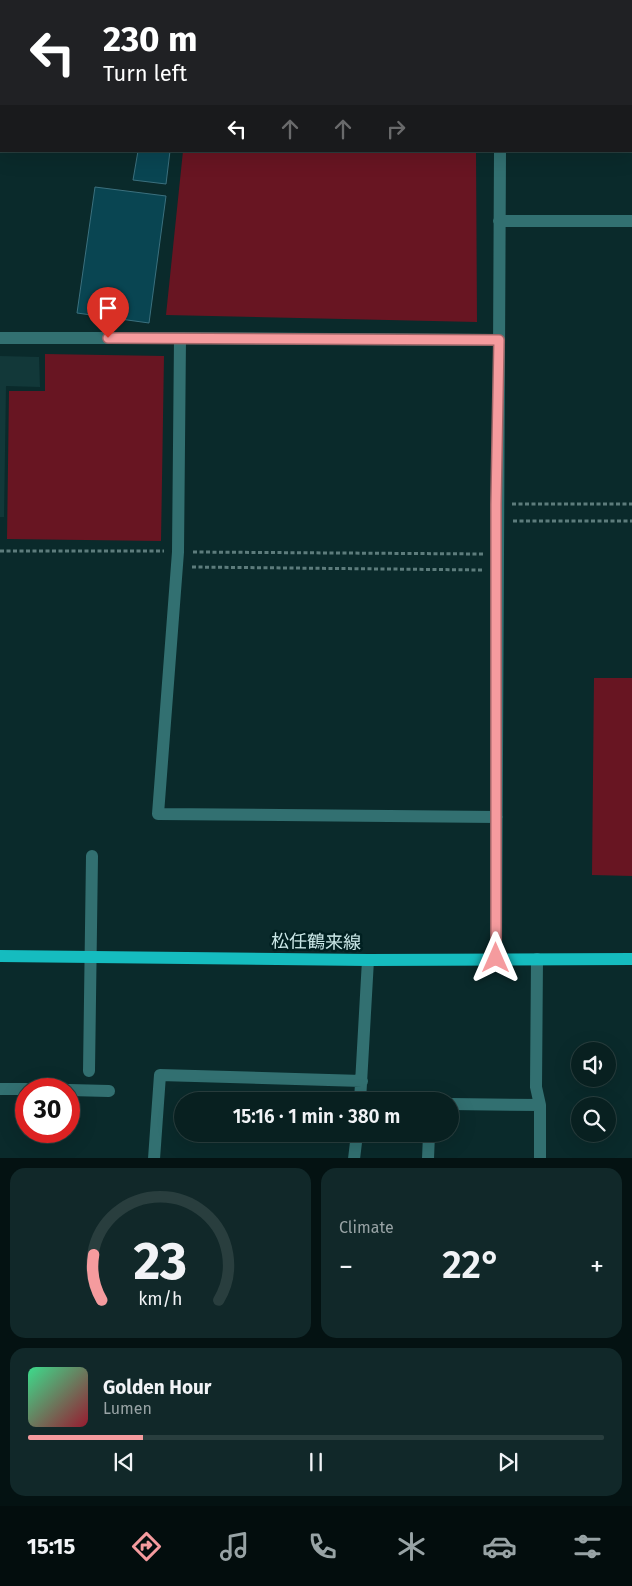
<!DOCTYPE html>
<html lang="en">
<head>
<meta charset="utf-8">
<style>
  :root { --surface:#082020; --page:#112829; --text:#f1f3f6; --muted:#98a3a5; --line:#293e3e; --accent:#f59b9e }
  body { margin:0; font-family:"Fira Sans","Noto Sans JP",sans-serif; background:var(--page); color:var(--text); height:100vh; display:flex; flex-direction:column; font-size:19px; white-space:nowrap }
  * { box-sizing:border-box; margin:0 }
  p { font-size:16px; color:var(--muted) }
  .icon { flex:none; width:28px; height:28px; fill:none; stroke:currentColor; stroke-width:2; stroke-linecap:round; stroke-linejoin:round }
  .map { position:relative; height:1158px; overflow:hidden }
  .details { display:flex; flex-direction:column; gap:10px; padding:10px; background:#041212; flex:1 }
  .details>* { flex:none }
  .guide { position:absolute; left:0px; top:0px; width:632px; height:152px; box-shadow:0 5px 20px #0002,0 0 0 1px var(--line); background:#202124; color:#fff; overflow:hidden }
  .fabs { position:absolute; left:571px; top:1042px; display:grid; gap:10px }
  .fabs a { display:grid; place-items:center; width:45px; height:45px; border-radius:50%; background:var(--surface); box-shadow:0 5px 20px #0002,0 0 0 1px var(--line); font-size:25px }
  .speed { position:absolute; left:15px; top:1078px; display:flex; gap:10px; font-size:25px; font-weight:700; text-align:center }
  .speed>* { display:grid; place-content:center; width:65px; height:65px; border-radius:50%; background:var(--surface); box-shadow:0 5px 20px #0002,0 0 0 1px var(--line); line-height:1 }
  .speed .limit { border:8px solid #d22; background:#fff; color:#111 }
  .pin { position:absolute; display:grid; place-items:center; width:42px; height:42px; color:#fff; margin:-51px -21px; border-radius:50% 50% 50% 0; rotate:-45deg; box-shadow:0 0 5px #0007 }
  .pin .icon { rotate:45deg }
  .me { position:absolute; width:55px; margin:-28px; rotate:0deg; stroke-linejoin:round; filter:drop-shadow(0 0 4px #0008) }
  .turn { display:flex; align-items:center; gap:18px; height:105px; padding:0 20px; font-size:22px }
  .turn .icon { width:65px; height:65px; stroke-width:2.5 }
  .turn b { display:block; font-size:35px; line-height:42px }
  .lanes { display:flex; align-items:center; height:48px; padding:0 20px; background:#0003; justify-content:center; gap:25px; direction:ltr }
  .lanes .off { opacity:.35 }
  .big { font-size:38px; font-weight:600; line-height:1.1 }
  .details .tile { flex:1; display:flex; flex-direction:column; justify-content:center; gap:8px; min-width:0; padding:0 18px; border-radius:15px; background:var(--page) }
  .details .dial { align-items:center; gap:0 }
  .dial svg { height:130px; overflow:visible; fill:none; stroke:var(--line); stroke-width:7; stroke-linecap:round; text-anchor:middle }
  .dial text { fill:var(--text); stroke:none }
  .song { display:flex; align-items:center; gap:15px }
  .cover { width:60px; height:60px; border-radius:8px; background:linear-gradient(135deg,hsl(150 70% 55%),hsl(350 70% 35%)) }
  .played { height:5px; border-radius:2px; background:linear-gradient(90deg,var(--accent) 20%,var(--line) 20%) }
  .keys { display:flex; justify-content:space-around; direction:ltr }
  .heat { display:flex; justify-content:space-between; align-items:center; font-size:28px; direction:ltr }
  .details .tiles { flex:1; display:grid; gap:10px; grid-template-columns:1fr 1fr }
  .tile:last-child { grid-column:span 2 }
  .trip { position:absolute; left:174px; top:1092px; width:285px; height:50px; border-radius:25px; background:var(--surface); box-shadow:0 5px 20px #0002,0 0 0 1px var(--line); font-weight:600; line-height:50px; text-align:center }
  .menu { display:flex; height:80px; justify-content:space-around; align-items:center; background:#030d0d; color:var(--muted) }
  .menu .icon { width:35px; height:35px }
  .menu .selected { color:var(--accent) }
  .menu b { font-size:22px; color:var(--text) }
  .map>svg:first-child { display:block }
  .built { fill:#123839 }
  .green { fill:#681522 }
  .building { fill:#094552; stroke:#3b707e }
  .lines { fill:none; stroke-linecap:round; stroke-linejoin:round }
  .path { stroke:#5d7c7c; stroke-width:3; stroke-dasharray:4 2.5; stroke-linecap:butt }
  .minor { stroke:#327071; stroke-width:12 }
  .major { stroke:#15bcbf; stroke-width:12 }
  .route-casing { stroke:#9f6567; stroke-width:12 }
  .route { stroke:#f59b9e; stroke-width:9 }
  .labels { text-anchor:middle; stroke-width:5; stroke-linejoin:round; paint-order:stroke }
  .street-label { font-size:18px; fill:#cbe8e8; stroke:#012021 }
</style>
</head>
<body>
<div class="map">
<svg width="632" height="1159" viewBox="0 0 632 1159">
  <rect width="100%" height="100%" fill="#0a2a2b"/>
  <!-- built -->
  <path class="built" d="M0 356 39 357 40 387 6 386 4 517H0Z"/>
  <!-- green -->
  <path class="green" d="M199 0H476V1H199Z
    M183 151H476L477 322 166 315Z
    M45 354 164 356 161 541 7 539 9 391H45Z
    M594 678H632V876L592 875Z"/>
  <!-- building -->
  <path class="building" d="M138 151H170L166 184 133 180Z
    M95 187 166 196 149 323 77 313Z"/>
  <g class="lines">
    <!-- path -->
    <path class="path" d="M512 504H632
      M513 521H632
      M0 551H164
      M193 552 484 554
      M192 567 483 570"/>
    <!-- minor -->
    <path class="minor" d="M500 1V0
      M499 221H632
      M0 338H180
      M497 817 158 814 178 552 180 338 499 340
      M496 958 500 151
      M537 959 536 1087 540 1105V1159
      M89 1071 92 856
      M0 1089H26
      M69 1090 109 1091
      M360 1101 368 960
      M450 1104 540 1105
      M154 1159 160 1075 362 1081
      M354 1159 357 1134
      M428 1159 429 1134"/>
    <!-- major -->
    <path class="major" d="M0 956 368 960 632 959"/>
  </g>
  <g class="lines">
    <!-- route casing -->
    <g class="route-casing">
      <path id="route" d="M108 338 499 340 496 504V958"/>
    </g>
    <!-- route -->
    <use href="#route" class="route"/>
  </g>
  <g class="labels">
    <!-- street labels -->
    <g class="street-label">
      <text transform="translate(316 942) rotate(1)" y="6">松任鶴来線</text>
    </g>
  </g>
</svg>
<div class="fabs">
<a><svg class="icon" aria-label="sound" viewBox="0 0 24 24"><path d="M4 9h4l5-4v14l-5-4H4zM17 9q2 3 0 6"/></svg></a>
<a><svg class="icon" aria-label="search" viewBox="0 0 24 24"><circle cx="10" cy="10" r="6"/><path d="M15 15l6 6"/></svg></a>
</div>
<div class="speed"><div class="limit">30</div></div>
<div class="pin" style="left:108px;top:338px;background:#d93025"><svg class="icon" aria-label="arrive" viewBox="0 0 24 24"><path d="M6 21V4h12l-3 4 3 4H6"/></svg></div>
<svg class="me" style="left:496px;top:958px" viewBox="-20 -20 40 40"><path d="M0-17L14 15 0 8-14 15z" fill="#f59b9e" stroke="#fff" stroke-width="4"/></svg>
<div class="trip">15:16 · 1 min · 380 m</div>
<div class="guide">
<div class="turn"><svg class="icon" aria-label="left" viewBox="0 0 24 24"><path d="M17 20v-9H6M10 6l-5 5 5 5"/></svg><div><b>230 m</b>Turn left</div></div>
<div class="lanes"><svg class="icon" aria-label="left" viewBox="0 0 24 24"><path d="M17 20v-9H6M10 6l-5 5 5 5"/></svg><svg class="icon off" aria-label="ahead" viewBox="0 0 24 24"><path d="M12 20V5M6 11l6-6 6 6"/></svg><svg class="icon off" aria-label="ahead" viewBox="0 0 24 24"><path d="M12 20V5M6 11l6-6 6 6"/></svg><svg class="icon off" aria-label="right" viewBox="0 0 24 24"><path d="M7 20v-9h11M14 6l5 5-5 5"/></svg></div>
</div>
</div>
<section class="details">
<div class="tiles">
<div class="tile dial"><svg viewBox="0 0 100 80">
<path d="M14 69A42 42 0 1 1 86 69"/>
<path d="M14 69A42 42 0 0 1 9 41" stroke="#f59b9e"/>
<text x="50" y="56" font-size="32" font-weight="700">23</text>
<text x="50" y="72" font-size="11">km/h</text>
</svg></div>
<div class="tile"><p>Climate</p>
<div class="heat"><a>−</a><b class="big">22°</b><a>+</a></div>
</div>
<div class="tile">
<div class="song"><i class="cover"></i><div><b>Golden Hour</b><p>Lumen</p></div></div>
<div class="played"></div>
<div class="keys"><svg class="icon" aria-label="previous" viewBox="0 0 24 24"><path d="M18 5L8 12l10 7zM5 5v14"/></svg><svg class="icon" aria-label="pause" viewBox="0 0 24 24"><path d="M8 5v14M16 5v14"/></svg><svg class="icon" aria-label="next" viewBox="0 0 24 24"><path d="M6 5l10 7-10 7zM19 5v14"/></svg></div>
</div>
</div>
</section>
<nav class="menu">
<b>15:15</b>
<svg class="icon selected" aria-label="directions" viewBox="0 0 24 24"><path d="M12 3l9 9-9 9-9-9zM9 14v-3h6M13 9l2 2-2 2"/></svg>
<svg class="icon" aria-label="music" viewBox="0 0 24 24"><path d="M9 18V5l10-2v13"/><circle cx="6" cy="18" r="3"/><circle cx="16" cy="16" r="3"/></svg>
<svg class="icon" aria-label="phone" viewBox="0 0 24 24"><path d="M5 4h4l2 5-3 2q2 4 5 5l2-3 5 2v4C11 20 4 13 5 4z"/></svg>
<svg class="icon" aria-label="climate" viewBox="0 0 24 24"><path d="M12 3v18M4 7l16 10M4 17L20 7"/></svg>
<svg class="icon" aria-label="car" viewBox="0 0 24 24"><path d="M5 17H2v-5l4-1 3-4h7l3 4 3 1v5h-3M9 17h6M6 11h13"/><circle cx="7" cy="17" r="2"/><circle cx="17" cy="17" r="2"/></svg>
<svg class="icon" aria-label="filters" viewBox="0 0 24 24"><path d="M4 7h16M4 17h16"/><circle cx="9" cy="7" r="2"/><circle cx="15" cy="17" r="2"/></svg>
</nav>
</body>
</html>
